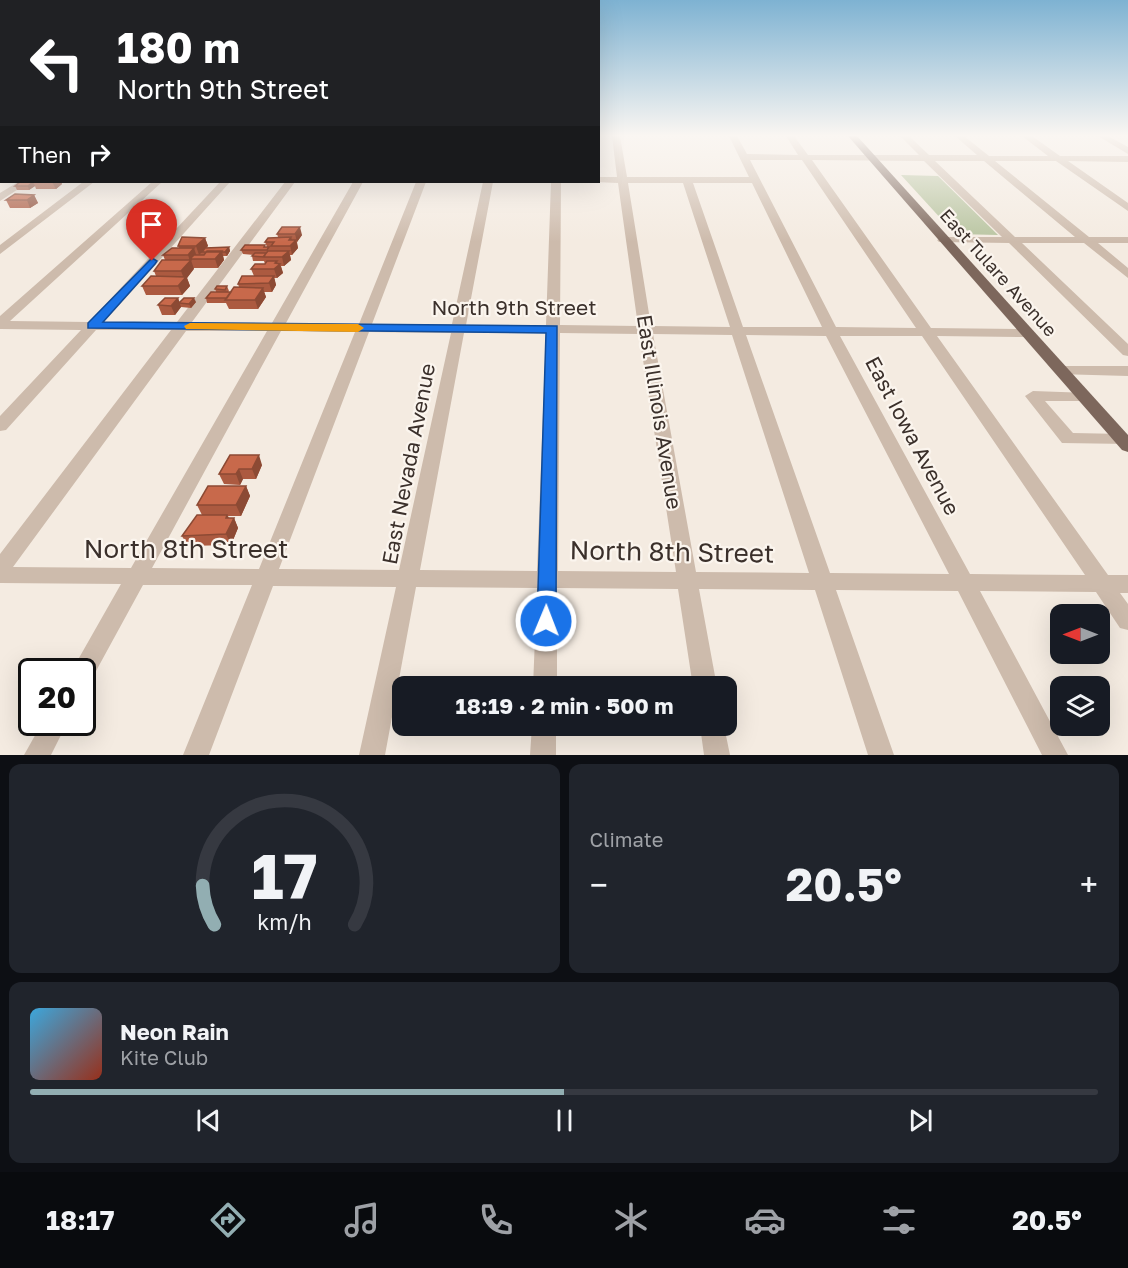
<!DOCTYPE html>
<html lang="en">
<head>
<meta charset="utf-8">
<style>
  :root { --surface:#171b24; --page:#20242c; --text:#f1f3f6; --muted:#9ea1a6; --line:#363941; --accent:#92aeb2 }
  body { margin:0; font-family:"Golos Text",sans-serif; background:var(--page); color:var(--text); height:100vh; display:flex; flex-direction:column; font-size:22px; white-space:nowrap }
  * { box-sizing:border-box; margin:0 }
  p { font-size:20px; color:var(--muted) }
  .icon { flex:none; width:33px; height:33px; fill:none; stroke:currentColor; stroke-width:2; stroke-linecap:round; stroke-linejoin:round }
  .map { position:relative; height:755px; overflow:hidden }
  .details { display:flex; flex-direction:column; gap:9px; padding:9px; background:#0d0f14; flex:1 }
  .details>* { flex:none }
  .guide { position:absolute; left:0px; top:0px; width:600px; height:183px; box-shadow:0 6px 24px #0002; background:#202124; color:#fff; overflow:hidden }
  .needle { width:39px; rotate:270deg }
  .fabs { position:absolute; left:1050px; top:604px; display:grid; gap:12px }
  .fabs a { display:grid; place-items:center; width:60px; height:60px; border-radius:12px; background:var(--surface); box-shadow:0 6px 24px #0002; font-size:30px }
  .speed { position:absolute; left:18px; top:658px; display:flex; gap:12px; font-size:30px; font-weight:700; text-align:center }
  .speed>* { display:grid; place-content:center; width:78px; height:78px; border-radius:50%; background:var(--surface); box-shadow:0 6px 24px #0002; line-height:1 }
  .speed .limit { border:3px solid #111; border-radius:9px; background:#fff; color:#111 }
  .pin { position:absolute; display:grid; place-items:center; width:51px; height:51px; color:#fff; margin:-62px -26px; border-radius:50% 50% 50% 0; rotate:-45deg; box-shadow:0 0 6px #0007 }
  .pin .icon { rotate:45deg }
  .me { position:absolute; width:66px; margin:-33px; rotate:1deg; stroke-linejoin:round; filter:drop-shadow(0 0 4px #0008) }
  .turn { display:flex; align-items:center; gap:21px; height:126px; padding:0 18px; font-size:27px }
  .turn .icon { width:78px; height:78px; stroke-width:2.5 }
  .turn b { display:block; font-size:42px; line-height:51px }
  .then { display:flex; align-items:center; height:57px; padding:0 18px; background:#0003; gap:12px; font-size:22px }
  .big { font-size:45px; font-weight:700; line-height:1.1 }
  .details .widget { flex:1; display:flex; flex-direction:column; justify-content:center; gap:9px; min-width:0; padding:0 21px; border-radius:12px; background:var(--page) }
  .details .dial { align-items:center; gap:0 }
  .dial svg { height:156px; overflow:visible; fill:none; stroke:var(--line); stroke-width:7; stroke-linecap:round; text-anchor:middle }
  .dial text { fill:var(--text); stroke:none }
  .song { display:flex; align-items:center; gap:18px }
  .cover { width:72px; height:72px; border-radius:9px; background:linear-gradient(135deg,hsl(200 70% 55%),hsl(10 70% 35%)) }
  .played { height:6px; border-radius:3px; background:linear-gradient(90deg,var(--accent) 50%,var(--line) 50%) }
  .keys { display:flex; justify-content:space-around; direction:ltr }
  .heat { display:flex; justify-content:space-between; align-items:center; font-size:33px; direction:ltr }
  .details .tiles { flex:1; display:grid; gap:9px; grid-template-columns:1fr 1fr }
  .widget:last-child { grid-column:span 2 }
  .trip { position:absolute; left:392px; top:676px; width:345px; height:60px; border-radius:12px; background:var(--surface); box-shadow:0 6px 24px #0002; font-weight:700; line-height:60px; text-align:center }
  .tab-bar { display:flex; height:96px; justify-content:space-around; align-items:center; background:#090b0e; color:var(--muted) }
  .tab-bar .icon { width:42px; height:42px }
  .tab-bar .current { color:var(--accent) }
  .tab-bar b { font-size:27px; color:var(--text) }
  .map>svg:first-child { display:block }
  .green { fill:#b8c4a0 }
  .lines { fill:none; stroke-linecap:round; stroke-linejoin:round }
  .minor { fill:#cdbbac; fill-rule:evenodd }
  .major { fill:#7d675c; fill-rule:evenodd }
  .wall { fill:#ac5a40 }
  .shaded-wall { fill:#8c4a34 }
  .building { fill:#c8694b; stroke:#8c4a34; stroke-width:1.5 }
  .route { fill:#1a73e8; stroke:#114b97; stroke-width:1.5 }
  .slow { fill:#f59e0b }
  .labels { text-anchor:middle; stroke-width:4.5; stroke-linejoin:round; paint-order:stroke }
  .far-street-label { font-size:18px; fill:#3b302b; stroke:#fbf5ee }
  .street-label { font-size:21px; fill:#3b302b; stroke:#fbf5ee }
  .near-street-label { font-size:26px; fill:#3b302b; stroke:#fbf5ee }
</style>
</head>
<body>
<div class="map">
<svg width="1128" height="755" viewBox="0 0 1128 755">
  <rect width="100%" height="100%" fill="#f4ebe1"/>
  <!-- green -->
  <path class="green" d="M901 175 938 176 998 235 955 234Z"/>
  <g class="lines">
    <!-- minor -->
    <path class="minor" d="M612 136H620L627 177H749L729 136H737L747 154 798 155 786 136H794L808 155H919L900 136H909L929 155H977L955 136H964L989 156H1048L1022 136H1032L1060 156H1128V162L1068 161 1128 203V211L1056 161H995L1089 237H1128V243H1098L1128 268V278L1084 243H1022L1128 344V356L1123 355 1009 243 939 242 937 240 943 237H1002L924 161 812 160 931 328 1027 329 1034 333 1027 337 937 336 1108 575H1128V593H1120L1128 604V630L1120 628 1096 592 980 591 1068 755H1042L958 591 836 590 894 755H868L815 590 699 589 717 687H693L678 589 557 588V687H533L537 588 416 587 385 755H359L396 587 273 586 209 755H183L252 585H143L90 682 82 685V672H71L121 584 0 583V554L171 330H96L6 430 0 431V416L81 330 0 329V316L152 182H162L10 321 89 322 220 182H230L104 322H177L285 182H295L192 322 272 323 353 182H363L286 323 359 324 416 182H426L372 324H452L483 182H493L466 325H546L551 182H561L560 325 638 326 618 183 594 182H598V177H617ZM750 160H802L916 328 836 327ZM935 161H984L1075 237H1015ZM628 183H683L730 327 651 326ZM693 183H752L822 327H743ZM186 331H267L131 568 13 567ZM281 331 355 332 259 569 152 568ZM369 332 451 333 399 570 279 569ZM464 333H546L537 571 420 570ZM560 333 639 334 676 572 558 571ZM653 334 732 335 809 573 696 572ZM746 335 826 336 949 574 830 573ZM840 336H922L1085 575 970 574Z
      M1098 136H1108L1128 147V154Z
      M2 151V157L0 158V152Z
      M0 175H2V181H0Z
      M18 182H29L0 201V193Z
      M83 182H94L0 254V245Z
      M1062 366H1128V376L1057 374 1055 371Z
      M1033 391 1089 393 1092 396 1084 401H1045L1073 433 1123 434 1128 436V444L1062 443 1025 396Z
      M42 723H67L51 755H24Z
      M532 726H556V755H530Z
      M700 726H724L730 755H704Z"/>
    <!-- major -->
    <path class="major" d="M848 136H857L1128 435V452L1122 450Z"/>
  </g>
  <!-- wall -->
  <path class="wall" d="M20 182H61L62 184 56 189H36L35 186 29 190H17L15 186Z
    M34 195 38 203 30 208H10L6 200Z
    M282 227 302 235 297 242 298 248 292 255H290L291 260 284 266H281L283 273 277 278H274L276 285 272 292H264L266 297 258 309H229L226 303H207L206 298 216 292 215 289 227 286 229 291 228 292H231L239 287 238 284 254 276 251 269 265 264 264 261H253L252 256 254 255 243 254 241 250 267 247 265 242 278 237 277 234Z
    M205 238 208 246 206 248 229 247 230 251 227 256H223L224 260 218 268H194L187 278 190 286 182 295H146L142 286 156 276 154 271 165 260 163 255 179 248 178 246Z
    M178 298 180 303 196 302 191 308 181 307 175 315H162L158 305Z
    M230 455 262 465 256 479H243L240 485 224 484 219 474Z
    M246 486 250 496 241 516H228L229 518H234L238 528 231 545 187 546 182 536 202 515 197 505Z"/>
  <!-- shaded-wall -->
  <path class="shaded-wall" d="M33 182 35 186 29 190 28 186Z
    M52 182H61L62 184 56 189Z
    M34 195 38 203 30 208 27 200Z
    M300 227 302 235 297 242 295 234Z
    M291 237 293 243 296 240 298 248 292 255 289 240Z
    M205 238 208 246 199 255 196 246Z
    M229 247 230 251 227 256 225 252Z
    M194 248 197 257 190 259 191 260 194 269 187 278 190 286 182 295 178 286 184 279 181 271 190 261 188 255Z
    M222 251 224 260 218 268 215 259Z
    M289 251 291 260 284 266 282 257Z
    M277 261 278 266 280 264 283 273 277 278 274 269 275 263Z
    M274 276 276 285 272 292 269 283Z
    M263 288 266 297 258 309 255 300Z
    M178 298 181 307 175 315 171 306Z
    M194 298 196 302 191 308 189 304Z
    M259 455 262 465 256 479 252 469Z
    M239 469 243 479 240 485 236 474Z
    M246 486 250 496 241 516 236 505Z
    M227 515 231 524 234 518 238 528 231 545 226 534V518Z"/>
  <!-- building -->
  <path class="building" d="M20 182H33L28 186H15Z
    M15 194 34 195 27 200H6Z
    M282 227H300L295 234H277Z
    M182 237 205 238 196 246H178Z
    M291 237 289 240H296L290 246H271L274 242H265L268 238Z
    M245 245H265L264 247H269L267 250H241Z
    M229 247 225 252H202L205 248Z
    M172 248H194L188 255H163Z
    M207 251H222L215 259H190L194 255H204Z
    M268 251H289L282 257H263Z
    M255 253H266L264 257 252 256Z
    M162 260H191L181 271H154Z
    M267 261H277L275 263 280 264 274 269H251L255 264H265Z
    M151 276 186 277 178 286H142Z
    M242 276H274L269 283 238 284Z
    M217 286H227L225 290 215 289Z
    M234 287 263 288 255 300H225Z
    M211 292H231L227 298H206Z
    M165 298H178L171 306 158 305Z
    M184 298H194L189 304 179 303Z
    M230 455H259L252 469H239L236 474H219Z
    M208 486H246L236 505H197Z
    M197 515H227L226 518H234L226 534 182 536Z"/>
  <!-- sky -->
  <linearGradient id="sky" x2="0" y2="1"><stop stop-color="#7eb2d2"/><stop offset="0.56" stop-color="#faf6f2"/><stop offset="1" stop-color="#faf6f2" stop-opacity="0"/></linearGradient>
  <rect width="1128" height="242" fill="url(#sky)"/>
  <!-- route -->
  <path class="route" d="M152 258 157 261 155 264 103 322 557 326 556 621 553 627 546 630 540 627 537 621 546 333 88 328V323Z"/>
  <!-- slow -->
  <path class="slow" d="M190 323 358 324 364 328 358 332 186 329 184 326Z"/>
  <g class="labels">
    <!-- far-street labels -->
    <g class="far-street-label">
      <text transform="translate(998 273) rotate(48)" y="6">East Tulare Avenue</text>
    </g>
    <!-- street labels -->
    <g class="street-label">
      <text x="514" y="315">North 9th Street</text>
      <text transform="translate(659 412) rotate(81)" y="7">East Illinois Avenue</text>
      <text transform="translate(912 436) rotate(62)" y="7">East Iowa Avenue</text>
      <text transform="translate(409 464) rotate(-79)" y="7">East Nevada Avenue</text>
    </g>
    <!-- near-street labels -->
    <g class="near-street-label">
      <text x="186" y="558">North 8th Street</text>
      <text transform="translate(672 552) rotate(1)" y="9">North 8th Street</text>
    </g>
  </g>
</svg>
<div class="fabs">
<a><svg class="needle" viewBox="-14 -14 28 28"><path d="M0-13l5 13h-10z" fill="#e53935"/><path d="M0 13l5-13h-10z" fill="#9ea1a6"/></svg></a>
<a><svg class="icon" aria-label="layers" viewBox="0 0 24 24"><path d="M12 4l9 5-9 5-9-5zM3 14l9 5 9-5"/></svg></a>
</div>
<div class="speed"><div class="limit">20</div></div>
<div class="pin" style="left:152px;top:261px;background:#d93025"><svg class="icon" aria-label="arrive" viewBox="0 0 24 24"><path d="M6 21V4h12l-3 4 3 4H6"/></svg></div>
<svg class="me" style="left:546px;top:621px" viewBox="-20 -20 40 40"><circle r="17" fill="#1a73e8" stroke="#fff" stroke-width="3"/><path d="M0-11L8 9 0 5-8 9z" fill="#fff"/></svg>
<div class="trip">18:19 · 2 min · 500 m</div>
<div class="guide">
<div class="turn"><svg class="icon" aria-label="left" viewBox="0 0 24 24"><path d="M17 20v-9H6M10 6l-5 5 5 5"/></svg><div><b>180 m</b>North 9th Street</div></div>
<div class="then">Then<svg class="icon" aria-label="right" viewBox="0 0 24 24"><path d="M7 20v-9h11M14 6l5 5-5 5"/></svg></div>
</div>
</div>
<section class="details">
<div class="tiles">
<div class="widget dial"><svg viewBox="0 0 100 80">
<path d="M14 69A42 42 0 1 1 86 69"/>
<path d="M14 69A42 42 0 0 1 8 49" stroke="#92aeb2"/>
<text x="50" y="56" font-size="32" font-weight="700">17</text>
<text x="50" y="72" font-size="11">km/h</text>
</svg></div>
<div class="widget"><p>Climate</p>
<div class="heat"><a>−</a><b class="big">20.5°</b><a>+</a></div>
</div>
<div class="widget">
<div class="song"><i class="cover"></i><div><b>Neon Rain</b><p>Kite Club</p></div></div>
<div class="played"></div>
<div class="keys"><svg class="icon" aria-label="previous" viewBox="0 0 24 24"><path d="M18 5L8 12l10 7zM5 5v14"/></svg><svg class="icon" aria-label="pause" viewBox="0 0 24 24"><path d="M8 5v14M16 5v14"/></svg><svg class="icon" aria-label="next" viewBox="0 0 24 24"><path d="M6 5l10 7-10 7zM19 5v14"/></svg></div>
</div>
</div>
</section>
<nav class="tab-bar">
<b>18:17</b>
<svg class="icon current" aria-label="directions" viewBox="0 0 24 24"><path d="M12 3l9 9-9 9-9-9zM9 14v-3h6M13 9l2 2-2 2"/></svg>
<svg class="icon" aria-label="music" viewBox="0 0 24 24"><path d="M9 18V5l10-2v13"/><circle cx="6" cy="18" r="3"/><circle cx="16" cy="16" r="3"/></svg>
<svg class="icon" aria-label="phone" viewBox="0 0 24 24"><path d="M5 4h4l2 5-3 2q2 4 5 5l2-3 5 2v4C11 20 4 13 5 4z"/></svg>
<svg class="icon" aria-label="climate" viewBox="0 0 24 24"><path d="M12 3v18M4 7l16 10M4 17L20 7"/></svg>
<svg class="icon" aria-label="car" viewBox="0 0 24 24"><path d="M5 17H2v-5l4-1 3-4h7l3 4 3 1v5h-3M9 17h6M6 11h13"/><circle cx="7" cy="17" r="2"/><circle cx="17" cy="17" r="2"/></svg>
<svg class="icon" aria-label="filters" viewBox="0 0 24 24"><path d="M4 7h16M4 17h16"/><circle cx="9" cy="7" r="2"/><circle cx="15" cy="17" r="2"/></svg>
<b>20.5°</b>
</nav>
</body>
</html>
